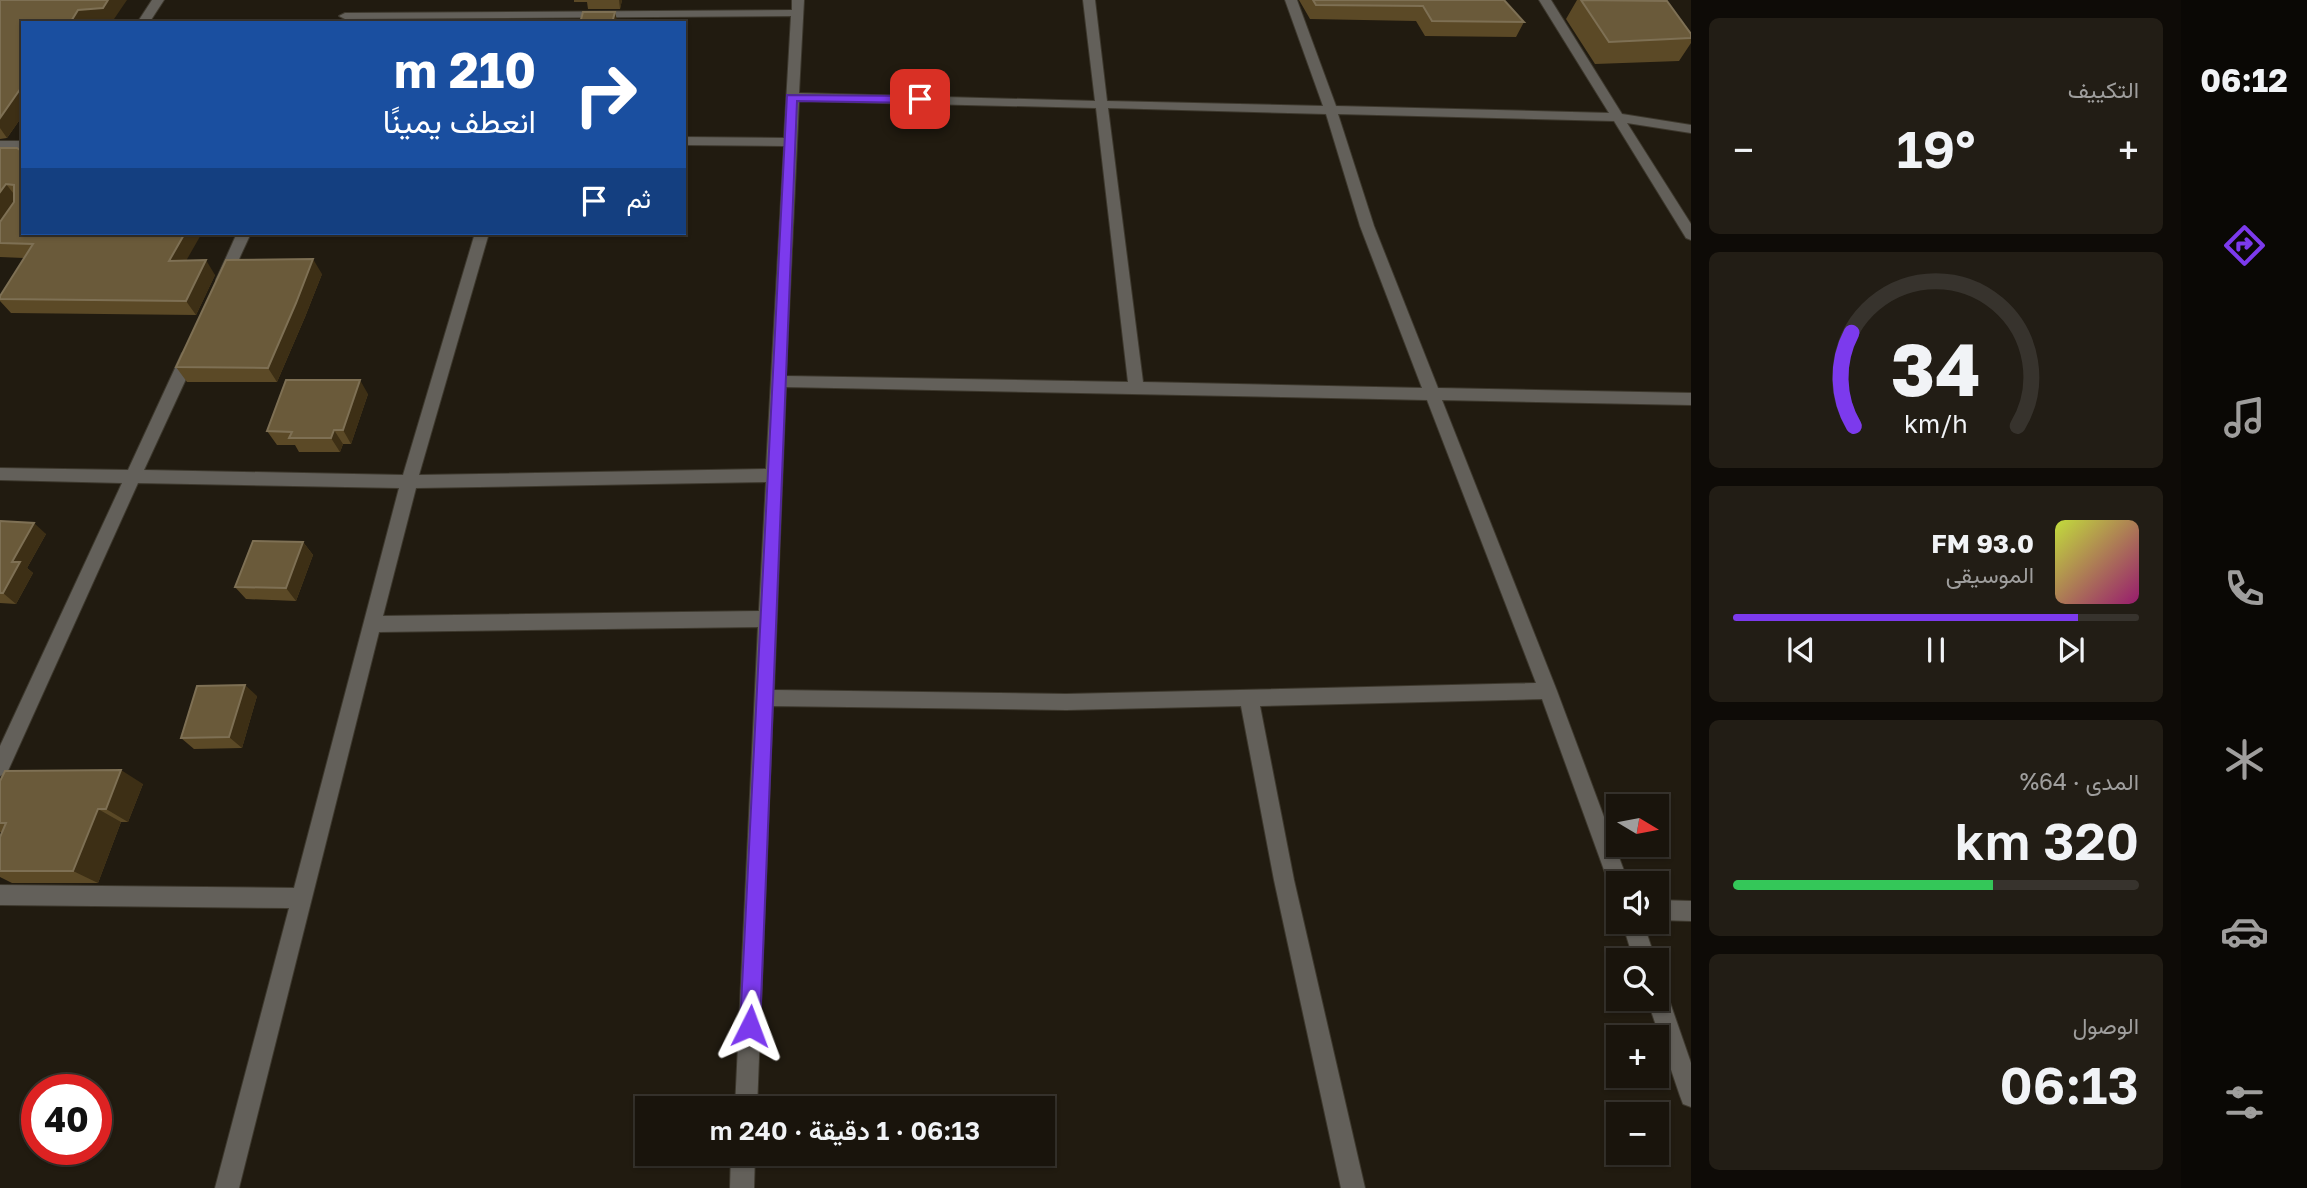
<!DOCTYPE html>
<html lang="ar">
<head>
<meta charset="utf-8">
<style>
  :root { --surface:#19140c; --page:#221d15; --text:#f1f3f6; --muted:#9f9e9d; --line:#37332d; --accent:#7c3aed }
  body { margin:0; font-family:"Golos Text",Vazirmatn,sans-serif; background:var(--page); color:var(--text); direction:rtl; height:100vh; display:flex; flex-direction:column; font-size:26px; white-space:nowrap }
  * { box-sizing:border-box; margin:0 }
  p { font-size:23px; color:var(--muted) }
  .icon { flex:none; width:38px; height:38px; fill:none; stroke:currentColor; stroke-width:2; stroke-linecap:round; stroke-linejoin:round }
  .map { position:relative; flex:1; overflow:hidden; direction:ltr }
  .details { display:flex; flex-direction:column; gap:18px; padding:18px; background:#0e0b07; width:490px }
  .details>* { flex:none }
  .top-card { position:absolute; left:21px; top:21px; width:665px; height:214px; border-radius:0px; box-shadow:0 2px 5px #0004,0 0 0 2px var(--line); direction:rtl; background:#1a4fa0; color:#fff; overflow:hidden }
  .needle { width:46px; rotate:100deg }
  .controls { position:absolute; left:1606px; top:794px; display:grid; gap:14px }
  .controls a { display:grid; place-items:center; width:63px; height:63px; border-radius:0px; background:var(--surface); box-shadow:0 2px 5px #0004,0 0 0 2px var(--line); font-size:35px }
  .speed { position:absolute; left:21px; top:1074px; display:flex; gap:14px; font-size:35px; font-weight:700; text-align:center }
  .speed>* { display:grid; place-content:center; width:91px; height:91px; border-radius:50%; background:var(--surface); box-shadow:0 2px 5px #0004,0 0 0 2px var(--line); line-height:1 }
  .speed .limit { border:10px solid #d22; background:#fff; color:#111 }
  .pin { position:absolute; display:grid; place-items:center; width:60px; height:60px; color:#fff; margin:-30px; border-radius:14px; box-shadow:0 4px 10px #0006 }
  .me { position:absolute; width:77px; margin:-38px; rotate:3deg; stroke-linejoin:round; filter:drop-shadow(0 0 5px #0008) }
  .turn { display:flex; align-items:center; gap:24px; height:147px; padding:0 35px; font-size:32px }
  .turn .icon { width:91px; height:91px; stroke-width:2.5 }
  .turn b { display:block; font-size:49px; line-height:60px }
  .then { display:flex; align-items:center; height:66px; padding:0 35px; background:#0003; gap:14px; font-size:26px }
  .big { font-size:52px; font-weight:600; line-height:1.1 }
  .details .tile { flex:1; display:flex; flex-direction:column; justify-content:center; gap:10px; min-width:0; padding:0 24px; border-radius:10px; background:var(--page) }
  .details .dial { align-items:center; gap:0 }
  .dial svg { height:182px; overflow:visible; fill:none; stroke:var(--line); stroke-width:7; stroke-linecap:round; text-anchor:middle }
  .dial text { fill:var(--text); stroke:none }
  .song { display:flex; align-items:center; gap:21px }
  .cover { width:84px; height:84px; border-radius:10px; background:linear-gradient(135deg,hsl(70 70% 55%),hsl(320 70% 35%)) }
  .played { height:7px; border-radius:4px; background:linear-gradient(90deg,var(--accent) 85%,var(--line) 85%) }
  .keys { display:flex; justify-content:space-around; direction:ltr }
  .heat { display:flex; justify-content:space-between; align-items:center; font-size:38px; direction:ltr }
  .charge { height:10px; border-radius:5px; background:linear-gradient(90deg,#34c759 64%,var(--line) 0) }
  .trip { position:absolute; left:635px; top:1096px; width:420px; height:70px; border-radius:0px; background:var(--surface); box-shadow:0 2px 5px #0004,0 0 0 2px var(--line); font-weight:600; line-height:70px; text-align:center; direction:rtl }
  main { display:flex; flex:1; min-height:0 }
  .dock { display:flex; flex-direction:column; width:126px; justify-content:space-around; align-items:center; background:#0a0805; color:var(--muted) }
  .dock .icon { width:49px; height:49px }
  .dock .current { color:var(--accent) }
  .dock b { font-size:32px; color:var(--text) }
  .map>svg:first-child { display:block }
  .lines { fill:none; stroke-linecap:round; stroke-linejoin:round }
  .minor-casing { stroke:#3d382d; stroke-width:2 }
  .minor { fill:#63605a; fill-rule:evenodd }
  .wall { fill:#5b4926 }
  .shaded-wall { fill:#3d2f15 }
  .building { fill:#6a5a3a; stroke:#7e7054; stroke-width:2 }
  .route { fill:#7c3aed; stroke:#51269a; stroke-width:2 }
</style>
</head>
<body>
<main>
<nav class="dock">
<b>06:12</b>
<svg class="icon current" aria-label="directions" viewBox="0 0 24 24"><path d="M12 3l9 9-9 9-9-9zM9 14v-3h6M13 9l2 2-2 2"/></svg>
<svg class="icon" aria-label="music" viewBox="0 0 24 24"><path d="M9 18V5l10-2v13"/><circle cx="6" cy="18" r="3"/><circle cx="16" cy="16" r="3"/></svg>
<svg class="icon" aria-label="phone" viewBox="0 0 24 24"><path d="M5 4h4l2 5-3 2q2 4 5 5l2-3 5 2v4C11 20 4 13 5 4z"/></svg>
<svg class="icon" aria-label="climate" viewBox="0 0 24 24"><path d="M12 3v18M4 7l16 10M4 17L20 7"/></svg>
<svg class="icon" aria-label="car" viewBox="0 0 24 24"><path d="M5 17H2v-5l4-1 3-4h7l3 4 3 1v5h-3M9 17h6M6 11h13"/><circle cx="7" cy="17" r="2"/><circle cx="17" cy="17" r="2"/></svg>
<svg class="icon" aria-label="filters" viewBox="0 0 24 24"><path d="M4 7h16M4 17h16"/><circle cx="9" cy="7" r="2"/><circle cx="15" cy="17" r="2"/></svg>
</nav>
<section class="details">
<div class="tile"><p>التكييف</p>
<div class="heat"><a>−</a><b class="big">19°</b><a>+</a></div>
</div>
<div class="tile dial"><svg viewBox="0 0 100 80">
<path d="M14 69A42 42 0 1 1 86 69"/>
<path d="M14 69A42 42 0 0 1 13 28" stroke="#7c3aed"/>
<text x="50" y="56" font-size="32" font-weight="700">34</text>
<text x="50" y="72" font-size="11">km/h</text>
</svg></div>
<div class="tile">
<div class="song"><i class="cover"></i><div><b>93.0 FM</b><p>الموسيقى</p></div></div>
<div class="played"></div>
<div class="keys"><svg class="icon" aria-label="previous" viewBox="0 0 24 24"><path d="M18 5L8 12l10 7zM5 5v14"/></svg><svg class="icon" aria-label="pause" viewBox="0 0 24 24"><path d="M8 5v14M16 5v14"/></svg><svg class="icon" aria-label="next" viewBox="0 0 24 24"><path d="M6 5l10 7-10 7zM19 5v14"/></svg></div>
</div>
<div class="tile"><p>المدى · 64%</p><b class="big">320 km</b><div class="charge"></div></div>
<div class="tile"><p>الوصول</p><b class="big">06:13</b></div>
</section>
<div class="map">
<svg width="1691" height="1188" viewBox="0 0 1691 1188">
  <rect width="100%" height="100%" fill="#211b10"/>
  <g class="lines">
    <!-- minor casing -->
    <g class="minor-casing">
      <path id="minor" d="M152 0H164L149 23H137Z
        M792 0H804L799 93 1095 101 1083 0H1095L1107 101 1323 106 1285 0H1297L1336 106 1609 113 1539 0H1551L1622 114 1691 125V133L1627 123 1691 224V240L1686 238 1614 121 1338 114 1374 226 1438 388 1691 393V405L1442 400 1557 691 1629 884H1619V895L1612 892 1542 699 1260 706 1294 880 1365 1188H1341L1274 880 1241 706 1066 710 773 706 757 1108H735L758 627 379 632 239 1188H215L289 908 0 905V885L294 888 399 488 138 483 7 773 0 776V746L122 483 0 480V468L128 470 182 353 190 348 198 353 144 470 403 475 475 233H489L419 475 766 469 784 146 684 145V137L784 138 791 16 345 19 339 16 345 13 792 10ZM799 101 1096 108 1128 382 786 376ZM1108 108 1326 114 1360 226 1422 388 1143 382ZM786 387 1427 400 1536 683 1066 694 774 690ZM766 482 759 611 383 616 416 488Z
        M0 141H23V149H0Z
        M237 233H251L228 283H218L216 280Z
        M1657 900 1691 901V921L1657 920Z
        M1622 922H1643L1656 961H1634Z
        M1657 985 1665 988 1691 1063V1107L1683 1104 1680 1096 1647 999H1657Z
        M731 1153H755L754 1188H730Z"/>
    </g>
    <!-- minor -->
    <use href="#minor" class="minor"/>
  </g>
  <!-- wall -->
  <path class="wall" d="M0 0 112 22 23 23V115L7 138 0 139Z
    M574 0H622L620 9H588L587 2H574Z
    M1299 0H1504L1524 22 1516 37 1425 36 1416 21 1310 19Z
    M1577 0H1643L1691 34V43L1679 61 1595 64 1566 19Z
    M0 148 186 261 215 275 196 315 11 313 0 301V296L24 258 0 257Z
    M322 274 305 317 277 382H187L176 367Z
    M368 394 351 444H343L340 452H299L295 445H277L267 431Z
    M0 521 46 534 27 568 33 573 16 604 0 603Z
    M303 542 313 555 296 601 246 599 235 587Z
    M257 696 242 748 194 749 181 738Z
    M0 781 143 784 128 822H121L98 883H12L0 877V837L2 833 0 832Z"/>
  <!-- shaded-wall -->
  <path class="shaded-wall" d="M108 0H127L112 22 70 23 78 10Z
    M619 0H622L620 9Z
    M615 12 617 20 616 23H612Z
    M23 85V115L7 138 0 128V118Z
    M6 184 17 198 0 223V192Z
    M185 233H202L178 275 169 261Z
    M313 259 322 274 305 317 277 382 268 368Z
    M206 260 215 275 196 315 186 301Z
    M360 380 368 394 351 444 343 430Z
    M334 430 343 444 340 452 331 438Z
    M34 523 46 534 27 568 33 573 16 604 3 593 12 562Z
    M303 542 313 555 296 601 286 588Z
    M245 685 257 696 242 748 229 737Z
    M121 770 143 784 128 822 106 809Z
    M98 809 121 822 98 883 73 871Z"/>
  <!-- building -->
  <path class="building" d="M0 0H108L103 8 78 10 70 23H23V85L0 118Z
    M1313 0H1504L1524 22 1432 21 1423 6 1316 5Z
    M1581 0 1667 1 1691 34V38L1609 42Z
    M583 12H615L612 23H580Z
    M0 148H17L23 152V233H185L169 261 206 260 186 301 0 299V296L33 244 0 243V222L14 202V185L6 184 0 192Z
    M313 259 296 303 268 368 176 367 226 260Z
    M286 380H360L343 430H334L331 438H289L292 432 267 431Z
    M0 521 34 523 12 562H20L3 593H0Z
    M253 541 303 542 286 588 235 587Z
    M245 685 229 737 181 738 197 686Z
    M121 770 106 809H98L73 871H0V837L6 823H0V781L5 771Z"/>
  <!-- route -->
  <path class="route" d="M787 95 920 96 926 99 920 103 797 101 760 1026 757 1033 750 1036 742 1033 740 1026Z"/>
</svg>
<div class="controls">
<a><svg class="needle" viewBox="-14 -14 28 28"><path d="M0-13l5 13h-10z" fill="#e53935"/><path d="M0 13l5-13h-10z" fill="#9f9e9d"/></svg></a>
<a><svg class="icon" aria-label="sound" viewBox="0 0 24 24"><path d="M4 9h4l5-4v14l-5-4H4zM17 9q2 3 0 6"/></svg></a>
<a><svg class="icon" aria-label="search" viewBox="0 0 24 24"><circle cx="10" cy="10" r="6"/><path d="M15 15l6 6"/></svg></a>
<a>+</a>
<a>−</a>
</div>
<div class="speed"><div class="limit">40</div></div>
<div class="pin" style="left:920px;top:99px;background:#d93025"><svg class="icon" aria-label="arrive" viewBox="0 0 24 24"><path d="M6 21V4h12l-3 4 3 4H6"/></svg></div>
<svg class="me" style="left:750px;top:1026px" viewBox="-20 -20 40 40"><path d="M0-17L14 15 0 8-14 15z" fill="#7c3aed" stroke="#fff" stroke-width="4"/></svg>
<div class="trip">06:13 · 1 دقيقة · 240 m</div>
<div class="top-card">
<div class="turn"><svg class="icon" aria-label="right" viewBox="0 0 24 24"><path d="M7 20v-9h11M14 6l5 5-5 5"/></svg><div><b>210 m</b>انعطف يمينًا</div></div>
<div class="then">ثم<svg class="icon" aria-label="arrive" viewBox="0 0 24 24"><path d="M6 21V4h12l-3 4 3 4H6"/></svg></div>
</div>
</div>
</main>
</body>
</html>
